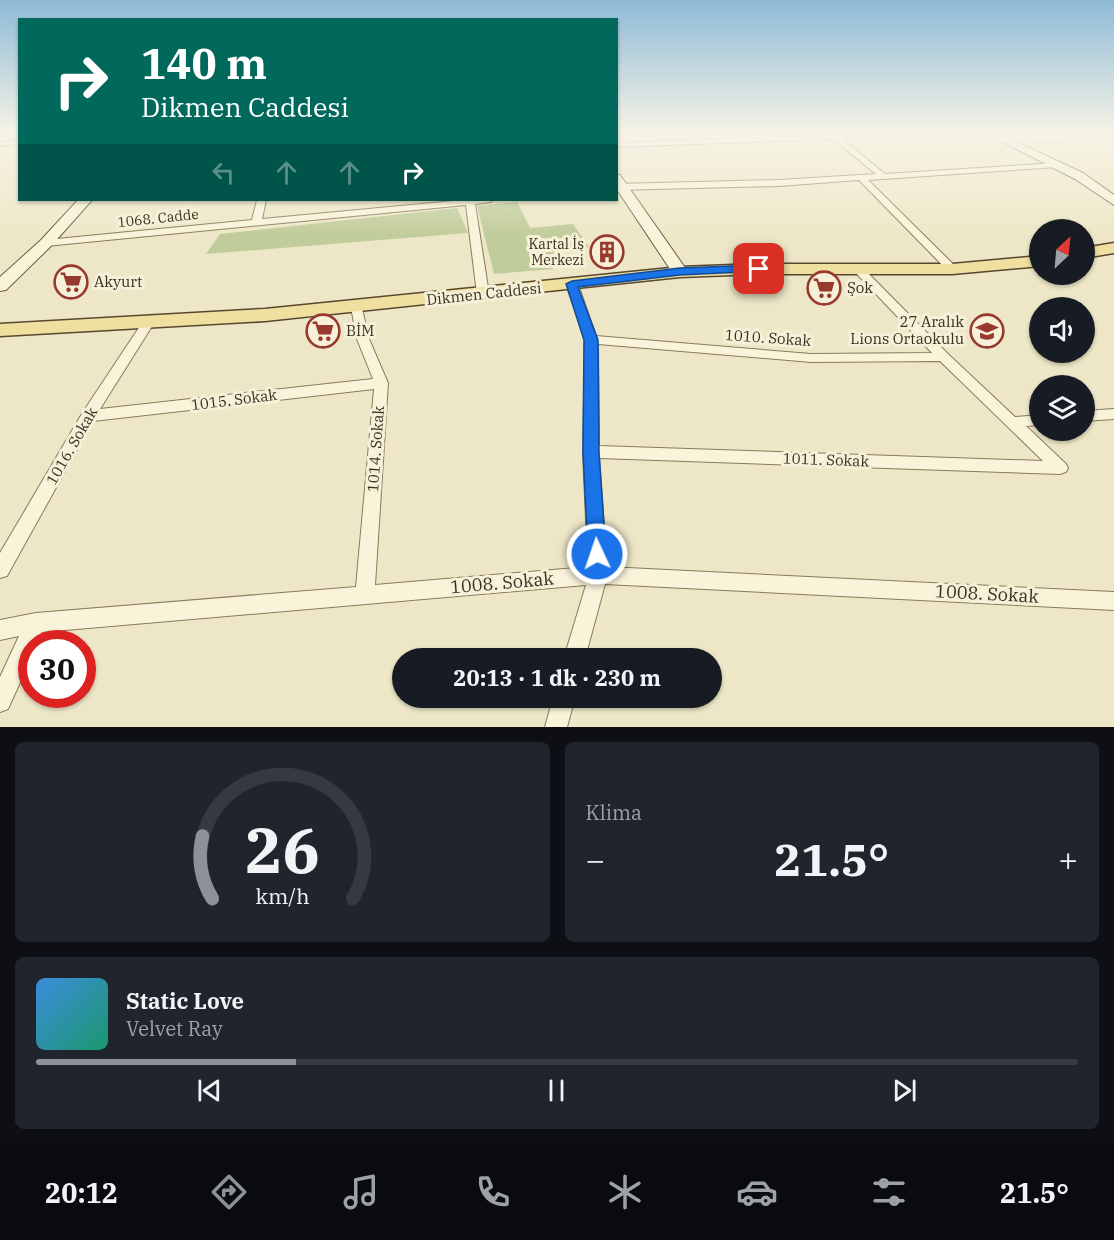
<!DOCTYPE html>
<html lang="tr">
<head>
<meta charset="utf-8">
<style>
  :root { --surface:#171b24; --page:#20242c; --text:#f1f3f6; --muted:#9ea1a6; --line:#363941; --accent:#8c9099 }
  body { margin:0; font-family:"IBM Plex Serif",serif; background:var(--page); color:var(--text); height:100vh; display:flex; flex-direction:column; font-size:22px; white-space:nowrap }
  * { box-sizing:border-box; margin:0 }
  p { font-size:20px; color:var(--muted) }
  .icon { flex:none; width:33px; height:33px; fill:none; stroke:currentColor; stroke-width:2; stroke-linecap:round; stroke-linejoin:round }
  .map { position:relative; height:727px; overflow:hidden }
  .drawer { display:flex; flex-direction:column; gap:15px; padding:15px; background:#0d0f14; flex:1 }
  .drawer>* { flex:none }
  .hud { position:absolute; left:18px; top:18px; width:600px; height:183px; border-radius:0px; box-shadow:0 2px 4px #0004; background:#00695c; color:#fff; overflow:hidden }
  .needle { width:39px; rotate:26deg }
  .buttons { position:absolute; left:1029px; top:219px; display:grid; gap:12px }
  .buttons a { display:grid; place-items:center; width:66px; height:66px; border-radius:50%; background:var(--surface); box-shadow:0 2px 4px #0004; font-size:30px }
  .speed { position:absolute; left:18px; top:630px; display:flex; gap:12px; font-size:30px; font-weight:700; text-align:center }
  .speed>* { display:grid; place-content:center; width:78px; height:78px; border-radius:50%; background:var(--surface); box-shadow:0 2px 4px #0004; line-height:1 }
  .speed .limit { border:9px solid #d22; background:#fff; color:#111 }
  .pin { position:absolute; display:grid; place-items:center; width:51px; height:51px; color:#fff; margin:-26px; border-radius:12px; box-shadow:0 3px 9px #0006 }
  .me { position:absolute; width:66px; margin:-33px; rotate:357deg; stroke-linejoin:round; filter:drop-shadow(0 0 4px #0008) }
  .turn { display:flex; align-items:center; gap:21px; height:126px; padding:0 24px; font-size:27px }
  .turn .icon { width:78px; height:78px; stroke-width:2.5 }
  .turn b { display:block; font-size:42px; line-height:51px }
  .lanes { display:flex; align-items:center; height:57px; padding:0 24px; background:#0003; justify-content:center; gap:30px; direction:ltr }
  .lanes .off { opacity:.35 }
  .big { font-size:45px; font-weight:800; line-height:1.1 }
  .drawer .tile { flex:1; display:flex; flex-direction:column; justify-content:center; gap:9px; min-width:0; padding:0 21px; border-radius:9px; background:var(--page) }
  .drawer .dial { align-items:center; gap:0 }
  .dial svg { height:156px; overflow:visible; fill:none; stroke:var(--line); stroke-width:7; stroke-linecap:round; text-anchor:middle }
  .dial text { fill:var(--text); stroke:none }
  .song { display:flex; align-items:center; gap:18px }
  .cover { width:72px; height:72px; border-radius:9px; background:linear-gradient(135deg,hsl(210 70% 55%),hsl(160 70% 35%)) }
  .played { height:6px; border-radius:3px; background:linear-gradient(90deg,var(--accent) 25%,var(--line) 25%) }
  .keys { display:flex; justify-content:space-around; direction:ltr }
  .heat { display:flex; justify-content:space-between; align-items:center; font-size:33px; direction:ltr }
  .drawer .tiles { flex:1; display:grid; gap:15px; grid-template-columns:1fr 1fr }
  .tile:last-child { grid-column:span 2 }
  .trip { position:absolute; left:392px; top:648px; width:330px; height:60px; border-radius:30px; background:var(--surface); box-shadow:0 2px 4px #0004; font-weight:800; line-height:60px; text-align:center }
  .tab-bar { display:flex; height:96px; justify-content:space-around; align-items:center; background:#090b0e; color:var(--muted) }
  .tab-bar .icon { width:42px; height:42px }
  .tab-bar .selected { color:var(--accent) }
  .tab-bar b { font-size:27px; color:var(--text) }
  .map>svg:first-child { display:block }
  .green { fill:#c1cc9b }
  .lines { fill:none; stroke-linecap:round; stroke-linejoin:round }
  .street-casing { stroke:#8a7a5c; stroke-width:2 }
  .secondary-casing { stroke:#6c5b3f; stroke-width:2 }
  .primary-casing { stroke:#584730; stroke-width:3 }
  .street { fill:#f9f3da; fill-rule:evenodd }
  .secondary { fill:#f9f3da; fill-rule:evenodd }
  .primary { fill:#f0e0a0; fill-rule:evenodd }
  .route { fill:#1a73e8; stroke:#114b97; stroke-width:1.5 }
  .labels { text-anchor:middle; stroke-width:6; stroke-linejoin:round; paint-order:stroke }
  .far-street-label { font-size:14px; fill:#3a3020; stroke:#f5f0d7 }
  .far-poi-label { font-size:14px; fill:#3a3020; stroke:#f5f0d7; text-anchor:end }
  .poi-label { font-size:15px; fill:#3a3020; stroke:#f5f0d7; text-anchor:start }
  .street-label { font-size:15px; fill:#3a3020; stroke:#f5f0d7 }
  .near-street-label { font-size:18px; fill:#3a3020; stroke:#f5f0d7 }
</style>
</head>
<body>
<div class="map">
<svg width="1114" height="727" viewBox="0 0 1114 727">
  <rect width="100%" height="100%" fill="#eee7c7"/>
  <!-- green -->
  <path class="green" d="M1009 134H1044L1071 142 1038 146Z
    M517 202 530 228 573 224 589 247 564 250 548 255 553 269 494 274 477 206Z
    M457 208 468 233 206 254 220 234Z"/>
  <g class="lines">
    <!-- street casing -->
    <g class="street-casing">
      <path id="street" d="M861 134H921L917 136 842 139 885 174 1057 163 1061 165 1057 167 868 180 956 267 958 269 952 272 948 271 859 180 779 186 616 190V184L779 180 876 174 833 139 616 147V143Z
        M20 140V144L0 146V142Z
        M257 200H266L262 219 464 200H492L491 202 475 204 489 294 483 298 477 294 466 205 46 246 41 243 46 240 252 220Z
        M859 267 863 268 948 354 1015 417 1040 415V425L1026 426 1066 464 1068 468 1066 472 1060 474 599 458 607 567 1114 592V610L605 584 585 658H564L586 585 42 632 37 644H32V656L8 709 0 712V677L19 636 0 640V620L36 613 356 587 374 389 93 421 7 576 0 578V553L83 412 144 320 148 319 154 323 100 409 373 379 357 339 351 307 357 303 361 304 369 339 388 383 375 585 588 567 583 452 585 340 566 284 568 282H576L578 284 596 336 811 354 932 353 855 272V268ZM598 344 811 362 940 361 1043 461 599 446Z
        M1114 409V419L1084 421V411Z
        M553 698H575L567 727H545Z"/>
    </g>
    <!-- secondary casing -->
    <g class="secondary-casing">
      <path id="secondary" d="M987 134H1000L1083 173 1114 195V205L1075 179Z
        M616 174 620 175 688 272 686 275 680 277 672 272 616 188Z
        M78 200H92L51 246 6 290 0 291V277L41 240Z"/>
    </g>
    <!-- primary casing -->
    <g class="primary-casing">
      <path id="primary" d="M1114 243V253L1084 258V248Z
        M1040 256V266L952 274H759L680 277 265 321 0 336V324L265 309 680 267 759 264H952Z"/>
    </g>
    <!-- street -->
    <use href="#street" class="street"/>
    <!-- secondary -->
    <use href="#secondary" class="secondary"/>
    <!-- primary -->
    <use href="#primary" class="primary"/>
  </g>
  <!-- sky -->
  <linearGradient id="sky" x2="0" y2="1"><stop stop-color="#8ebad7"/><stop offset="0.57" stop-color="#f7f4e6"/><stop offset="1" stop-color="#f7f4e6" stop-opacity="0"/></linearGradient>
  <rect width="1114" height="236" fill="url(#sky)"/>
  <!-- route -->
  <path class="route" d="M759 265 763 266V271L680 275 578 287 598 340 599 452 606 554 604 560 597 563 590 560 588 554 583 452 584 340 566 284 572 281 680 268Z"/>
  <!-- icons -->
  <defs>
    <g id="building-ring" transform="scale(1.725)"><circle r="9.5" fill="#f5f0d7" stroke="#98392d" stroke-width="1.5"/><path d="M-4-6H4V6H1V3H-1V6H-4ZM-2.5-4.3h1.7v1.8h-1.7ZM.8-4.3h1.7v1.8H.8ZM-2.5-1h1.7V.8h-1.7ZM.8-1h1.7V.8H.8Z" fill="#98392d"/></g>
    <g id="supermarket-ring" transform="scale(1.725)"><circle r="9.5" fill="#f5f0d7" stroke="#98392d" stroke-width="1.5"/><path d="M-6-5.5h2.5l.6 2H6L4.5 2H-2.5L-4.4-4H-6ZM-1.5 3.2a1.3 1.3 0 1 0 .1 0ZM3 3.2a1.3 1.3 0 1 0 .1 0Z" fill="#98392d"/></g>
    <g id="school-ring" transform="scale(1.725)"><circle r="9.5" fill="#f5f0d7" stroke="#98392d" stroke-width="1.5"/><path d="M0-5L7-2L0 1L-7-2ZM-4 1L0 2.5L4 1V4Q0 6-4 4Z" fill="#98392d"/></g>
  </defs>
  <g fill-rule="evenodd">
    <use href="#building-ring" x="607" y="252"/>
    <use href="#supermarket-ring" x="71" y="282"/>
    <use href="#supermarket-ring" x="824" y="288"/>
    <use href="#supermarket-ring" x="323" y="331"/>
    <use href="#school-ring" x="987" y="331"/>
  </g>
  <g class="labels">
    <!-- far-street labels -->
    <g class="far-street-label">
      <text transform="translate(158 218) rotate(-6)" y="5">1068. Cadde</text>
    </g>
    <!-- far-poi labels -->
    <g class="far-poi-label">
      <text x="584" y="249">Kartal İş<tspan x="584" dy="16">Merkezi</tspan></text>
    </g>
    <!-- poi labels -->
    <g class="poi-label">
      <text x="94" y="287">Akyurt</text>
      <text x="847" y="293">Şok</text>
      <text x="964" y="327" text-anchor="end">27 Aralık<tspan x="964" dy="17">Lions Ortaokulu</tspan></text>
      <text x="346" y="336">BİM</text>
    </g>
    <!-- street labels -->
    <g class="street-label">
      <text transform="translate(484 294) rotate(-6)" y="5">Dikmen Caddesi</text>
      <text transform="translate(768 338) rotate(4)" y="5">1010. Sokak</text>
      <text transform="translate(234 400) rotate(-7)" y="5">1015. Sokak</text>
      <text transform="translate(72 446) rotate(-60)" y="5">1016. Sokak</text>
      <text transform="translate(376 449) rotate(-86)" y="5">1014. Sokak</text>
      <text transform="translate(826 460) rotate(2)" y="5">1011. Sokak</text>
    </g>
    <!-- near-street labels -->
    <g class="near-street-label">
      <text transform="translate(502 583) rotate(-5)" y="6">1008. Sokak</text>
      <text transform="translate(987 594) rotate(3)" y="6">1008. Sokak</text>
    </g>
  </g>
</svg>
<div class="buttons">
<a><svg class="needle" viewBox="-14 -14 28 28"><path d="M0-13l5 13h-10z" fill="#e53935"/><path d="M0 13l5-13h-10z" fill="#9ea1a6"/></svg></a>
<a><svg class="icon" aria-label="sound" viewBox="0 0 24 24"><path d="M4 9h4l5-4v14l-5-4H4zM17 9q2 3 0 6"/></svg></a>
<a><svg class="icon" aria-label="layers" viewBox="0 0 24 24"><path d="M12 4l9 5-9 5-9-5zM3 14l9 5 9-5"/></svg></a>
</div>
<div class="speed"><div class="limit">30</div></div>
<div class="pin" style="left:759px;top:269px;background:#d93025"><svg class="icon" aria-label="arrive" viewBox="0 0 24 24"><path d="M6 21V4h12l-3 4 3 4H6"/></svg></div>
<svg class="me" style="left:597px;top:554px" viewBox="-20 -20 40 40"><circle r="17" fill="#1a73e8" stroke="#fff" stroke-width="3"/><path d="M0-11L8 9 0 5-8 9z" fill="#fff"/></svg>
<div class="trip">20:13 · 1 dk · 230 m</div>
<div class="hud">
<div class="turn"><svg class="icon" aria-label="right" viewBox="0 0 24 24"><path d="M7 20v-9h11M14 6l5 5-5 5"/></svg><div><b>140 m</b>Dikmen Caddesi</div></div>
<div class="lanes"><svg class="icon off" aria-label="left" viewBox="0 0 24 24"><path d="M17 20v-9H6M10 6l-5 5 5 5"/></svg><svg class="icon off" aria-label="ahead" viewBox="0 0 24 24"><path d="M12 20V5M6 11l6-6 6 6"/></svg><svg class="icon off" aria-label="ahead" viewBox="0 0 24 24"><path d="M12 20V5M6 11l6-6 6 6"/></svg><svg class="icon" aria-label="right" viewBox="0 0 24 24"><path d="M7 20v-9h11M14 6l5 5-5 5"/></svg></div>
</div>
</div>
<section class="drawer">
<div class="tiles">
<div class="tile dial"><svg viewBox="0 0 100 80">
<path d="M14 69A42 42 0 1 1 86 69"/>
<path d="M14 69A42 42 0 0 1 9 37" stroke="#8c9099"/>
<text x="50" y="56" font-size="32" font-weight="700">26</text>
<text x="50" y="72" font-size="11">km/h</text>
</svg></div>
<div class="tile"><p>Klima</p>
<div class="heat"><a>−</a><b class="big">21.5°</b><a>+</a></div>
</div>
<div class="tile">
<div class="song"><i class="cover"></i><div><b>Static Love</b><p>Velvet Ray</p></div></div>
<div class="played"></div>
<div class="keys"><svg class="icon" aria-label="previous" viewBox="0 0 24 24"><path d="M18 5L8 12l10 7zM5 5v14"/></svg><svg class="icon" aria-label="pause" viewBox="0 0 24 24"><path d="M8 5v14M16 5v14"/></svg><svg class="icon" aria-label="next" viewBox="0 0 24 24"><path d="M6 5l10 7-10 7zM19 5v14"/></svg></div>
</div>
</div>
</section>
<nav class="tab-bar">
<b>20:12</b>
<svg class="icon selected" aria-label="directions" viewBox="0 0 24 24"><path d="M12 3l9 9-9 9-9-9zM9 14v-3h6M13 9l2 2-2 2"/></svg>
<svg class="icon" aria-label="music" viewBox="0 0 24 24"><path d="M9 18V5l10-2v13"/><circle cx="6" cy="18" r="3"/><circle cx="16" cy="16" r="3"/></svg>
<svg class="icon" aria-label="phone" viewBox="0 0 24 24"><path d="M5 4h4l2 5-3 2q2 4 5 5l2-3 5 2v4C11 20 4 13 5 4z"/></svg>
<svg class="icon" aria-label="climate" viewBox="0 0 24 24"><path d="M12 3v18M4 7l16 10M4 17L20 7"/></svg>
<svg class="icon" aria-label="car" viewBox="0 0 24 24"><path d="M5 17H2v-5l4-1 3-4h7l3 4 3 1v5h-3M9 17h6M6 11h13"/><circle cx="7" cy="17" r="2"/><circle cx="17" cy="17" r="2"/></svg>
<svg class="icon" aria-label="filters" viewBox="0 0 24 24"><path d="M4 7h16M4 17h16"/><circle cx="9" cy="7" r="2"/><circle cx="15" cy="17" r="2"/></svg>
<b>21.5°</b>
</nav>
</body>
</html>
